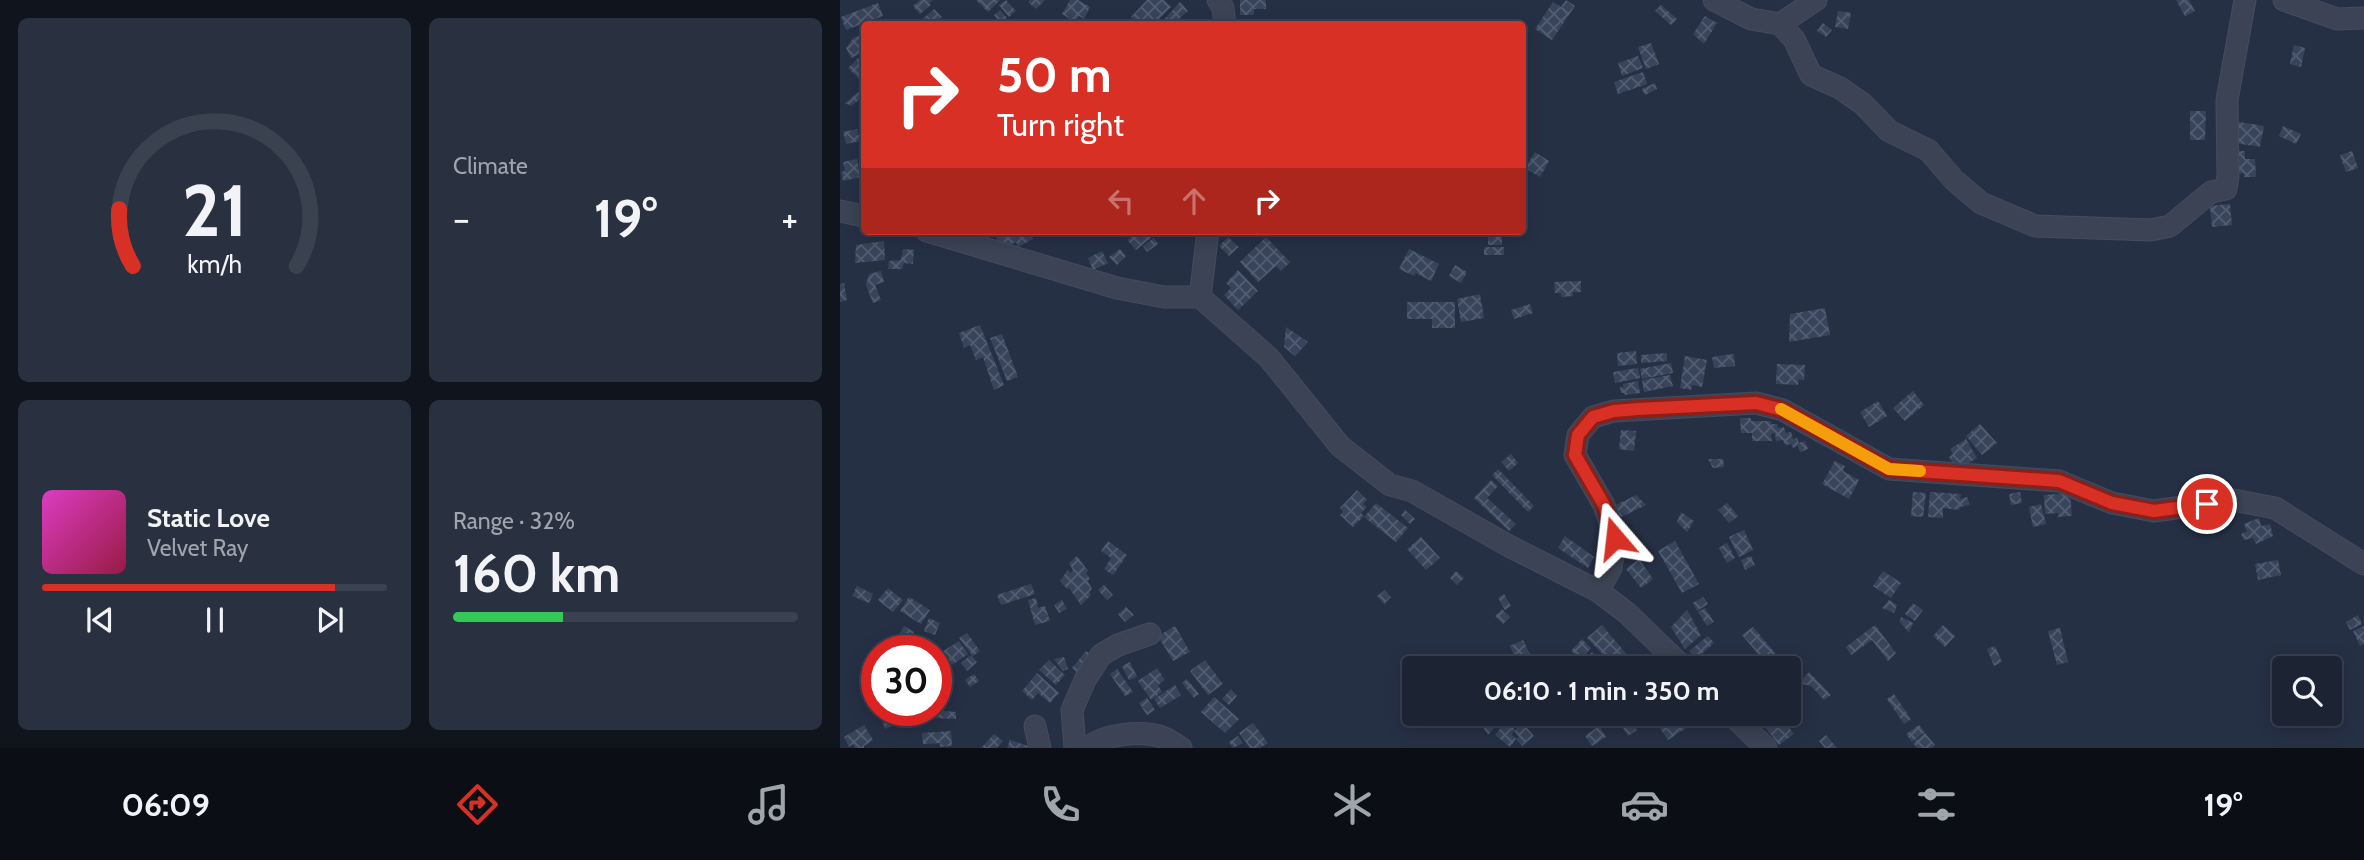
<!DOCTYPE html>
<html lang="en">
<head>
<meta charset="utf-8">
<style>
  :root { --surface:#1c2434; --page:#293040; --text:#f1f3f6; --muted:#a0a4ac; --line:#3a414f; --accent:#d93025 }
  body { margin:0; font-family:Cabin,sans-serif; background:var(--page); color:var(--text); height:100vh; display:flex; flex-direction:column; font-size:26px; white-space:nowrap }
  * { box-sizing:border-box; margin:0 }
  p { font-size:23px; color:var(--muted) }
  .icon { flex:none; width:38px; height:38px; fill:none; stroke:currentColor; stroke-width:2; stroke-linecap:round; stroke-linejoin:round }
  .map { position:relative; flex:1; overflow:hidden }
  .sheet { display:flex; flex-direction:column; gap:18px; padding:18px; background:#0f141d; width:840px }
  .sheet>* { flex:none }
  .hud { position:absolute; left:21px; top:21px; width:665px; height:214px; border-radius:7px; box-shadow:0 4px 18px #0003,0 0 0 2px var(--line); background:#d93025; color:#fff; overflow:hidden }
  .tools { position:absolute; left:1432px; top:656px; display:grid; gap:14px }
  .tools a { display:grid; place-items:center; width:70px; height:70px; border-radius:7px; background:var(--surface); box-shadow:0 4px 18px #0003,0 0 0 2px var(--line); font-size:35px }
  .speed { position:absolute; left:21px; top:635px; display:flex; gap:14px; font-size:35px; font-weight:700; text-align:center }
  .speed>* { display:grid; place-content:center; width:91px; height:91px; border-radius:50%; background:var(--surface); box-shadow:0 4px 18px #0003,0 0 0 2px var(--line); line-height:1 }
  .speed .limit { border:10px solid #d22; background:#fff; color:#111 }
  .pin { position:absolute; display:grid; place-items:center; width:60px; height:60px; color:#fff; margin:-30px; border:4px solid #fff; border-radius:50%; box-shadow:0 2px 7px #0007 }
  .me { position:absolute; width:77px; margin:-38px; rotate:343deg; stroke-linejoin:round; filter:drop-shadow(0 0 5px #0008) }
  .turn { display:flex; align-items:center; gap:24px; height:147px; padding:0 21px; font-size:32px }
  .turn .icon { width:91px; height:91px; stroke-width:2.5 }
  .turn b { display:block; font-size:49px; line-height:60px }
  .lanes { display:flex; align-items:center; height:66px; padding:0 21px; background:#0003; justify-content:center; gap:35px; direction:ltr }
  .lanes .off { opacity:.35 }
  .big { font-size:52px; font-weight:800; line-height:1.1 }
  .sheet .tile { flex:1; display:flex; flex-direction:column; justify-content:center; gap:10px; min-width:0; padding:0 24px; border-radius:10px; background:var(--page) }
  .sheet .dial { align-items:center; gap:0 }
  .dial svg { height:182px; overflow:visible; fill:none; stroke:var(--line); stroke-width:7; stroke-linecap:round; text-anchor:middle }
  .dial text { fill:var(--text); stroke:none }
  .song { display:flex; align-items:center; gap:21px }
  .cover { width:84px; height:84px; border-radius:10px; background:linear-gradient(135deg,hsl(310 70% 55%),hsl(340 70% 35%)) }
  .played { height:7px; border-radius:4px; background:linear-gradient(90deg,var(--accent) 85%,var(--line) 85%) }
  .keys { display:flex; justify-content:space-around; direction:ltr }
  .heat { display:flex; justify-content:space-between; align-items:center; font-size:38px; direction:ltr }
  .charge { height:10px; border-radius:5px; background:linear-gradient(90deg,#34c759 32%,var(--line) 0) }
  .sheet .tiles { flex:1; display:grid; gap:18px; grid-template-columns:repeat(2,1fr) }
  .trip { position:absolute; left:562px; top:656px; width:399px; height:70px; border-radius:7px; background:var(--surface); box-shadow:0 4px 18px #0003,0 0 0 2px var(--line); font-weight:800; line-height:70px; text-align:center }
  .menu { display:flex; height:112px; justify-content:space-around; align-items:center; background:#0b0e15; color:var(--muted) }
  .menu .icon { width:49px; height:49px }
  .menu .current { color:var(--accent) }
  .menu b { font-size:32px; color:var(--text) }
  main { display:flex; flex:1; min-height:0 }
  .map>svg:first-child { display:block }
  .building { fill:url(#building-cross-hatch) }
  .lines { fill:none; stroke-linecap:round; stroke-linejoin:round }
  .minor-casing { stroke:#444c5e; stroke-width:23 }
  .minor { stroke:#3b4354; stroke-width:21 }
  .route-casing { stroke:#8d1f18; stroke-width:18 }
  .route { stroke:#d93025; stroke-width:12 }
  .slow { stroke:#f59e0b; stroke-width:12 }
</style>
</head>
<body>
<main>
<section class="sheet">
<div class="tiles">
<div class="tile dial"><svg viewBox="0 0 100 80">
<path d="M14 69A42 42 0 1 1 86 69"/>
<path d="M14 69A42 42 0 0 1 8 44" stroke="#d93025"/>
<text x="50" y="56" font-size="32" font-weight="700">21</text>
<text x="50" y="72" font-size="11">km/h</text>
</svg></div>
<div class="tile"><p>Climate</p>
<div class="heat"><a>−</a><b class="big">19°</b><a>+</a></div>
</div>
<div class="tile">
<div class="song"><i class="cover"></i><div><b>Static Love</b><p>Velvet Ray</p></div></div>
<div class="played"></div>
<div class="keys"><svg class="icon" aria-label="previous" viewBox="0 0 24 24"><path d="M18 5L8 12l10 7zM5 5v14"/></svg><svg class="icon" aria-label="pause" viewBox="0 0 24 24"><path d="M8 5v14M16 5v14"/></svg><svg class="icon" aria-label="next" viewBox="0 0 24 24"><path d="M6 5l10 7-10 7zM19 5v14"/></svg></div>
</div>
<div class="tile"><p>Range · 32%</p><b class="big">160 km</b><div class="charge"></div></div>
</div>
</section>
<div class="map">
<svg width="1524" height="748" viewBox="0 0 1524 748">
  <defs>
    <pattern id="building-cross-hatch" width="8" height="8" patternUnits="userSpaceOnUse" patternTransform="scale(1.75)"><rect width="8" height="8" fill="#38445b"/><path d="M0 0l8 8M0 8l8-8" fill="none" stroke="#535d71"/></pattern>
  </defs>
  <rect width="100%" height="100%" fill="#263045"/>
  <!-- building -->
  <path class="building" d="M80 0H93L89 3 91 5 80 14 73 6Z
    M136 0H160L148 12Z
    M166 0 176 11 169 17 159 5Z
    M190 0H205L196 9 188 2Z
    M230 0H238L250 7 244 19 239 16 235 22 222 14Z
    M307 0H324L331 7 314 24H299L291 17Z
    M400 0H426V9H414V15H400Z
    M726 0 735 6 712 40 695 29 713 2 721 7Z
    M1336 0H1349L1355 11 1345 16Z
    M340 2 348 11 339 19 342 23 320 24Z
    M38 3 43 16 6 30 1 17Z
    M821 5 837 19 831 25 815 11Z
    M94 9 102 17 93 24H84L81 20Z
    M160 10 167 18 161 24 154 15Z
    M998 11 1011 13 1008 29 995 27Z
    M865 16 877 23 864 44 853 34Z
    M983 23 992 30 986 37 977 31Z
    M24 33V52L11 58 6 48 13 38Z
    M811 43 819 64 806 69 798 47Z
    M1454 45 1465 48 1461 67 1450 64Z
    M798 56 803 68 782 76 778 63Z
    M18 58 24 65V75L20 80 8 68Z
    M803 72 807 84 778 94 774 82Z
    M815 83 817 89 805 95 802 89Z
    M21 90 24 96 11 106 5 103Z
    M1350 111H1366L1365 140H1350Z
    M1399 122 1424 126 1420 147 1395 143Z
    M1443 126 1461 134 1456 144 1439 136Z
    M17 129 20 141 6 144 3 132Z
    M1394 151H1405V159H1415L1416 177H1404V173L1395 174Z
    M1512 151 1518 168 1506 172 1500 155Z
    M695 152 709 161 700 177 685 168Z
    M17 159 21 177 3 181 1 172 5 171 3 162Z
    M1390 204 1392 225 1372 227 1370 206Z
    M168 231H190L193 239 178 247 176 242 162 249 156 237Z
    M299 231H306L311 238 296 250 287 240Z
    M648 236 662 237V245H648Z
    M388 237 399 247 389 256 379 246Z
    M426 237 450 262 441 271 436 266 418 282 400 262Z
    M314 238 318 244 307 252 303 246Z
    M44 241 45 260 15 263 16 245Z
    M644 247H664V255H644Z
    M63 249 74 250 73 264 64 263 62 269H48L49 261 61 260Z
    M280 249 286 256 277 265 269 257Z
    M569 249 599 264 591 281 576 273 574 276 559 269Z
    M262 251 268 263 253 270 248 258Z
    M615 265 627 272 621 283 609 276Z
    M398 270 418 291 398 310 384 295 391 288 386 283Z
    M41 271 44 282 35 285 41 300 33 303 26 285 29 274Z
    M741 281V292H733V296L721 297V293H715L714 282Z
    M4 283 7 300 0 302V284Z
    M640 294 644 318 621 322 617 299Z
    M567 302H615V328H592V319H567Z
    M690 304 693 313 674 319 671 310Z
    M985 308 990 335 949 342 950 314Z
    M140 325 164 385 154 390 143 357 136 360 130 345 124 348 119 333Z
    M446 327 468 342 455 356 444 347Z
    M162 334 178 377 167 381 150 338Z
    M796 351 797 364 778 366 777 353Z
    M827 353V361L801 363V355Z
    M894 354 895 366 874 368 872 357Z
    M845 356 867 360 862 387 852 385 851 390 840 388Z
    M831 363 833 373 802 379 800 369Z
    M937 364 965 365 964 380 959 379 958 385 936 384Z
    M798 368 800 378 775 383 773 372Z
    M830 375 833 386 804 392 802 380Z
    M798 381 800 393 785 395 784 393H781L780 387H783V384Z
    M1073 391 1084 405 1065 421 1053 408Z
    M1038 401 1047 416 1029 427 1020 412Z
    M900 418H911V421H931V424H937L938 428 944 427 946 433 951 432 953 439 957 438 959 443 965 441 968 449 960 452 958 446 953 448 951 444 945 445 943 440 936 441 935 433 931 434 932 441H912V433H901Z
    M1140 424 1157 443 1142 455 1126 436Z
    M781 430 796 431 794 451 779 449Z
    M1126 439 1137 458 1121 468 1117 461 1113 464 1109 457 1113 454 1110 449Z
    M671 454 678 463 669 471 661 462Z
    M868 459H883L884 467 873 468Z
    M995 461 1005 466 1003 471 1019 480 1009 499 982 484Z
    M658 469 694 506 688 512 652 475Z
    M651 480 658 486 647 498 676 524 669 531 634 498Z
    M517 490 527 500 523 504 527 507 521 513 524 516 513 527 500 515 503 512 500 508Z
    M1073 492 1086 493 1083 517 1071 516Z
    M1090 492 1121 494 1120 499 1127 497 1130 505 1120 507 1119 510 1103 508V518L1088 517Z
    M1180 492 1182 503 1171 505 1169 494Z
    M1230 493 1232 516 1218 517V513L1205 514 1204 495Z
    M796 495 806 505 779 518 776 505Z
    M536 503 568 528 556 542 524 517Z
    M887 503 898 516 889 523 878 510Z
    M1201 504 1206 524 1193 527 1189 507Z
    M565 510 575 519 570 524 561 515Z
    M841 512 854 521 847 532 837 522Z
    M1419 518 1421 526 1430 524 1433 536 1416 544 1413 538 1404 540 1401 534 1407 531 1404 524Z
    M904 530 913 550 899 557 889 537Z
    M725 536 754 557 748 568 718 548Z
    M581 537 600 558 586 570 567 549Z
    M268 541 287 555 273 575 264 569 271 558 261 551Z
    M835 541 859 584 842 593 818 551Z
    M887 543 895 558 887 563 879 548Z
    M237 556 248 571 246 573 250 579 248 581 252 589 249 592 251 595 241 605 229 588 227 589 220 581 228 570 230 573 233 570 229 563Z
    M911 556 915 565 905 570 901 560Z
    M799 559 813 579 801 588 786 569Z
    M1438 560 1441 575 1418 580 1415 564Z
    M616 571 624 578 617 585 610 578Z
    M1043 571 1061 583 1051 598 1033 586Z
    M191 584 195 594 161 605 157 595Z
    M264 585 273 595 267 600 258 590Z
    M17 586 33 594 29 603 12 596Z
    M48 588 63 600 53 612 38 600Z
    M545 590 551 597 544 604 537 596Z
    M664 594 671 606 665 610 658 598Z
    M69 597 90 610 81 624 60 611Z
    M863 597 868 604 857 611 853 603Z
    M196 598 198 608 205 606 210 621 195 625 188 600Z
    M222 600 227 609 219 613 214 605Z
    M1049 600 1057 605 1054 613 1042 608Z
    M1073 603 1083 610 1075 621 1065 614Z
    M286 607 294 615 285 622 278 614Z
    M865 608 874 622 867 626 858 612Z
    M662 609 670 617 663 624 655 616Z
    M847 610 861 635 845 649 831 627Z
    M1518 615 1522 624 1510 630 1506 622Z
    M1061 617 1073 623 1069 633 1060 622Z
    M89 618 100 623 95 635 84 631Z
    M762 625 789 657 776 668 747 638Z
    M1035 625 1056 653 1048 661 1032 640 1011 655 1006 647Z
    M1103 625 1115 636 1105 647 1093 636Z
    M64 626 74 632 69 641 59 635Z
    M335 626 350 652 333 661 318 636Z
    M1524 626V644L1520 646 1513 631Z
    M913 627 948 668H930L902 635Z
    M1220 628 1228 662 1217 665 1208 631Z
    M127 633 140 651 133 656 119 638Z
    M57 636 69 644 64 651 50 649Z
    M868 636 874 643 856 659 849 651Z
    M742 639 751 648 741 659 731 651Z
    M683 640 697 668H689L686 662 679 666 670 646Z
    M119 641 128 654 112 665 102 652Z
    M1155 646 1162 662 1154 666 1147 649Z
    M246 651 253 657 239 674 232 668Z
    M752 652 769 668H752L744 661Z
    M875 654 888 668H876L869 659Z
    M131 655 137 662 127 671 121 663Z
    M224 657 228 669 223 671 214 659Z
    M96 658 105 677 96 681Z
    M209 660 225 675 216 685 199 670Z
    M365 660 383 684 368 695 350 671Z
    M290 662 297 677 289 680 282 666Z
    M317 668 325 680 318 685 322 692 311 700 298 681Z
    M277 669 293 692 285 696 270 674Z
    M969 672 991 695 984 700 971 686 958 683Z
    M197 673 219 693 210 703 198 693 192 700 182 691Z
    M134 674 139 681 130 687 125 680Z
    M347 679 359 694 354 698 342 683Z
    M335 685 341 695 320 708 314 699Z
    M391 689 397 696 389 705 382 699Z
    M1054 694 1071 719 1064 724 1047 699Z
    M374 697 399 719 385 733 361 712Z
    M307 698 315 710 307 715 299 703Z
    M96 702 104 703V711L116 712V719L93 718V710H96Z
    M38 710H60L64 722 45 729Z
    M783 714H785L797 730 788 736 777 718Z
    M819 714H836L846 728 828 740 813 718Z
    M915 714H950L943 719 954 734 939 745Z
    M655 715 660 721 648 735 643 727Z
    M670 716 676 723 672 735 676 739 679 737 674 731 683 723 694 736 682 746 676 739 670 747 655 735Z
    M413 723 428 743 420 748H410L399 733Z
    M24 725 33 740 24 746V748H15L13 744 9 747 4 737Z
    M1079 725 1085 732 1072 742 1066 734Z
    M759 726 766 737 752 746 745 736Z
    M111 731 112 746 100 747V743L83 744 82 733Z
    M1085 733 1095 745 1092 748H1077L1073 743Z
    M154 734 163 741 157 748H141Z
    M986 735 997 748H985L979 741Z
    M398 736 403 743 393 748 389 742Z
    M170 740 188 746 187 748H167Z"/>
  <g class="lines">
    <!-- minor casing -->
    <g class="minor-casing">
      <path id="minor" d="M378 0 383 8 385 24
        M874 0 911 19 940 24 976 0
        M1444 0 1497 19 1524 18
        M940 24 954 39 971 75 1000 88 1023 104 1049 131 1088 150 1114 180 1141 203 1195 226 1311 230 1330 226 1371 192 1386 189 1388 176 1387 100 1405 0
        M0 211 24 216
        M87 231 277 288 324 297H360L429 358 500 446 550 485 572 491 669 546 758 591 787 613 844 668
        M360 297 368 231
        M758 591 771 568 775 538 764 505 735 455 738 435 753 417 774 411 916 403 943 410 1049 469 1219 481 1272 503 1314 511 1393 500 1435 508 1524 564
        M891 714 926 748
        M195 726 200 748
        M235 748 232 710 245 680 261 655 278 645 310 634
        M247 748C265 734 300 730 322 737 329 739 335 745 341 748"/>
    </g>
    <!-- minor -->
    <use href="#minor" class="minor"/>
  </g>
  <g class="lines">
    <!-- route casing -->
    <g class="route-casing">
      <path id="route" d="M775 538 764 505 735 455 738 435 753 417 774 411 798 409 916 403 943 410 1049 469 1219 481 1272 503 1314 511 1367 504"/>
    </g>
    <!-- route -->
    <use href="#route" class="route"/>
    <!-- slow -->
    <path class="slow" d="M941 409 1049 469 1080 471"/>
  </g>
</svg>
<div class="tools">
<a><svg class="icon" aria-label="search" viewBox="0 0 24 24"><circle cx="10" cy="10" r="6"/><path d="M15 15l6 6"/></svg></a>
</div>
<div class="speed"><div class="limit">30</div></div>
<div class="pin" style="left:1367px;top:504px;background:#d93025"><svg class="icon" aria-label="arrive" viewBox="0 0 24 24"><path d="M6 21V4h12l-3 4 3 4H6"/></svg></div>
<svg class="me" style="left:775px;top:538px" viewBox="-20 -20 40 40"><path d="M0-17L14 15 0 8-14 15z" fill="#d93025" stroke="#fff" stroke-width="4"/></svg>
<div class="trip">06:10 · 1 min · 350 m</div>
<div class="hud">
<div class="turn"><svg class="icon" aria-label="right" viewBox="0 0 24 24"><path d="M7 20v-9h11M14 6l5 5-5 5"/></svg><div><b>50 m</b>Turn right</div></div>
<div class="lanes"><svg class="icon off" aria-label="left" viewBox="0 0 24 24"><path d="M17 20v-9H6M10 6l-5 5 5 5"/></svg><svg class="icon off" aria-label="ahead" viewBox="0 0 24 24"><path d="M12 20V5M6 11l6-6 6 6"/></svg><svg class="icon" aria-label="right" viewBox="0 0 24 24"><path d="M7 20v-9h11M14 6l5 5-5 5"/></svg></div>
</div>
</div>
</main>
<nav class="menu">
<b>06:09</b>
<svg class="icon current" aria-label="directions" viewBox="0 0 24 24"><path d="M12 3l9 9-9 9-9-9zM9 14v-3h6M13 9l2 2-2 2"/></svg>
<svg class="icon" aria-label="music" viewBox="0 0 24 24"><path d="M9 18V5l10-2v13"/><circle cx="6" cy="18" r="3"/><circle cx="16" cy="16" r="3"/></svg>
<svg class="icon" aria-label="phone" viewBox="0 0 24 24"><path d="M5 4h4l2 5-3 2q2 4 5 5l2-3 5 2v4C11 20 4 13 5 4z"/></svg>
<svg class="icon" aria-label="climate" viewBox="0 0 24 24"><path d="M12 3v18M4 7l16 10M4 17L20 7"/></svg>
<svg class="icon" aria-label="car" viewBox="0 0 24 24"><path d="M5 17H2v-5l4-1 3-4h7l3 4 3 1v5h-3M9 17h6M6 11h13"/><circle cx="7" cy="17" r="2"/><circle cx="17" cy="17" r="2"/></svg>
<svg class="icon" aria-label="filters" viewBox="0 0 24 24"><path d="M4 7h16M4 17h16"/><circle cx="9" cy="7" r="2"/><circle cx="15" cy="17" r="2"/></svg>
<b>19°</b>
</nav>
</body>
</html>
